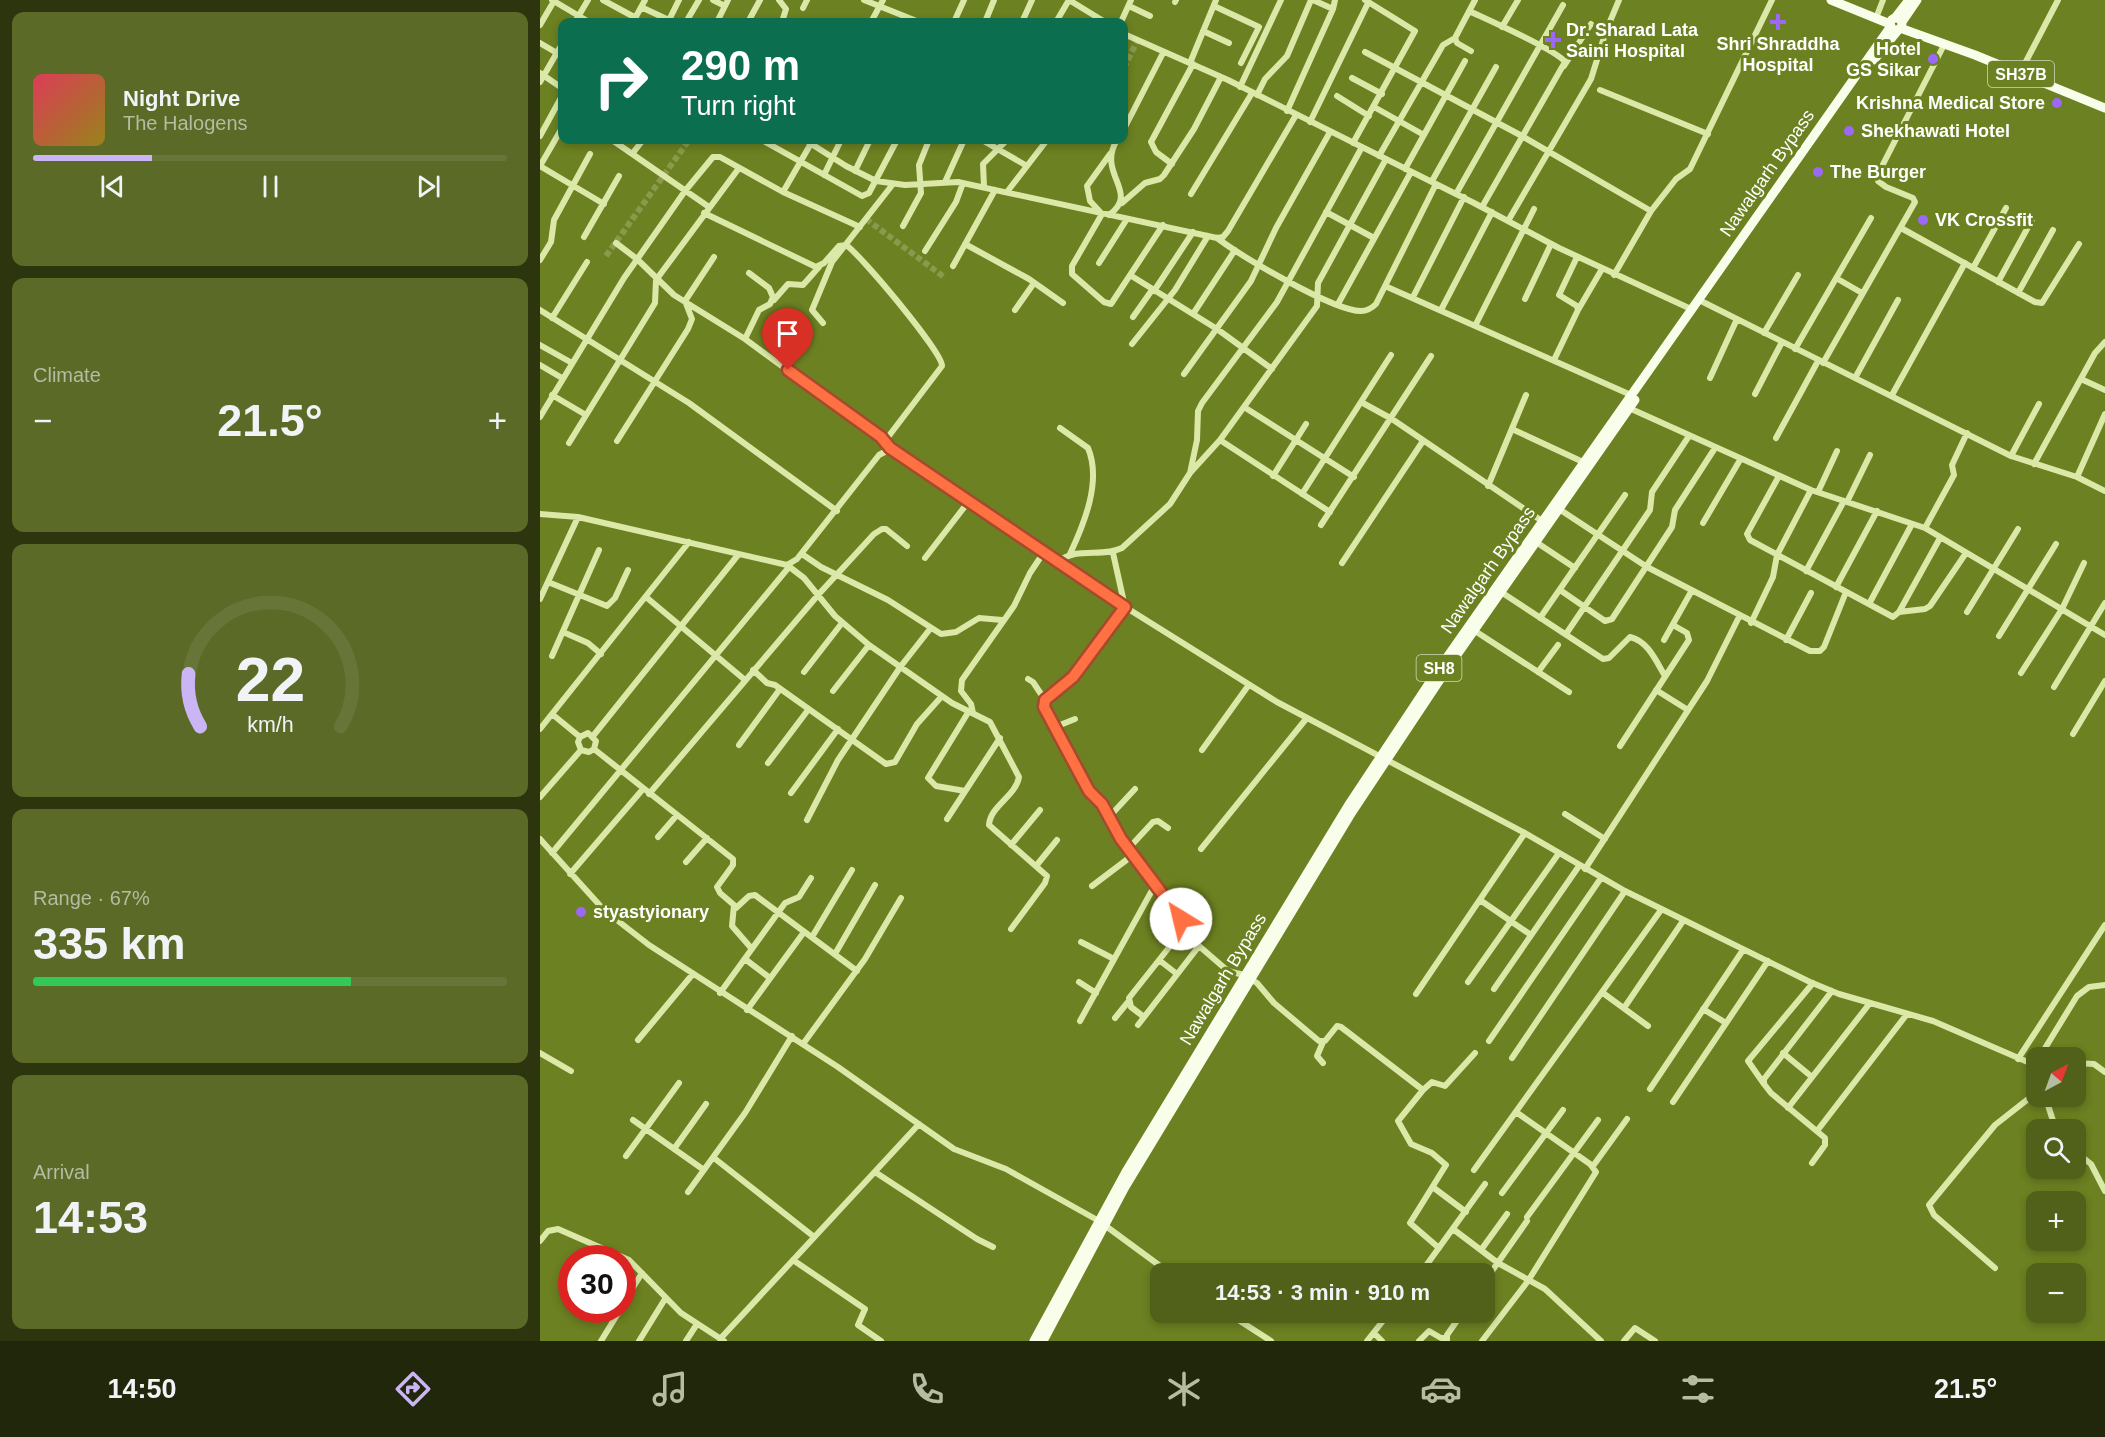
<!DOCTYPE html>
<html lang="en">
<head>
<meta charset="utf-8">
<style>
  :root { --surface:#516119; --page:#5b6a26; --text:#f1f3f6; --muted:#b4bca2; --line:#677538; --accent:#cbb5f5 }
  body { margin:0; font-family:Helvetica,sans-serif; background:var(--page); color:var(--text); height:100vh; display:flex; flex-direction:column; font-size:22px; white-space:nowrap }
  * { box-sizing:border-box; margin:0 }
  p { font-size:20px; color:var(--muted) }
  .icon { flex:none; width:33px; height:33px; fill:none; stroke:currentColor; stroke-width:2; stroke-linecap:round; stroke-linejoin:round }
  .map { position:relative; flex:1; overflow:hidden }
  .side { display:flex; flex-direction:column; gap:12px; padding:12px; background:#2d350e; width:540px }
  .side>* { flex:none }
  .banner { position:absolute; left:18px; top:18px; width:570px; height:126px; border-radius:12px; box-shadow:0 3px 9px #0003; background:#0b6e4f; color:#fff; overflow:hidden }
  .needle { width:39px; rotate:41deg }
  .buttons { position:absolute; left:1486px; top:1047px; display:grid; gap:12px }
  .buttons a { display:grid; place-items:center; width:60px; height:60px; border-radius:12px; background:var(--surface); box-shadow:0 3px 9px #0003; font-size:30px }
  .speed { position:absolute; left:18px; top:1245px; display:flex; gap:12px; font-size:30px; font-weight:700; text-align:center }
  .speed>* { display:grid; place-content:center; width:78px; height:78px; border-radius:50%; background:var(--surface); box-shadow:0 3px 9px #0003; line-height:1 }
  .speed .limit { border:9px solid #d22; background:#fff; color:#111 }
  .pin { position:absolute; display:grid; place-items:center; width:51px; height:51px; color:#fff; margin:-62px -26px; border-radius:50% 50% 50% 0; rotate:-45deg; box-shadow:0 0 6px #0007 }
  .pin .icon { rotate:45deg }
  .me { position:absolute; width:66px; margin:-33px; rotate:324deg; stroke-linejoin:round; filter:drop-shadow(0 0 4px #0008) }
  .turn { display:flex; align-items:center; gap:21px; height:126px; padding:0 24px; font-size:27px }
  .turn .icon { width:78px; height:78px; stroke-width:2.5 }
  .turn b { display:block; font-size:42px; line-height:51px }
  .big { font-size:45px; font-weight:800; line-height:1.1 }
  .side .widget { flex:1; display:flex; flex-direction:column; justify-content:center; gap:9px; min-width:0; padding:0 21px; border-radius:12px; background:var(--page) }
  .side .dial { align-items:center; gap:0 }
  .dial svg { height:156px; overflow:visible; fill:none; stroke:var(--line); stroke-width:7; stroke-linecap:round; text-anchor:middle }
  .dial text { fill:var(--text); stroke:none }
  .song { display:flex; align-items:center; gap:18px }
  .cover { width:72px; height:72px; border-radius:9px; background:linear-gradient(135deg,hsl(350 70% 55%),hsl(50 70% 35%)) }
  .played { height:6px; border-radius:3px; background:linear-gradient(90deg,var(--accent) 25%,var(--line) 25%) }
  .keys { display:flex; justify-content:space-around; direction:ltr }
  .heat { display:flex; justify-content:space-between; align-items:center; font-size:33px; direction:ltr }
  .charge { height:9px; border-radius:4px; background:linear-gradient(90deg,#34c759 67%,var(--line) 0) }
  .trip { position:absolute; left:610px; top:1263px; width:345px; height:60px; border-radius:12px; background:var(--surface); box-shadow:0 3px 9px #0003; font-weight:800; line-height:60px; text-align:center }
  .menu { display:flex; height:96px; justify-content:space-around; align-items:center; background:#20270a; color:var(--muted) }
  .menu .icon { width:42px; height:42px }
  .menu .current { color:var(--accent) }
  .menu b { font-size:27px; color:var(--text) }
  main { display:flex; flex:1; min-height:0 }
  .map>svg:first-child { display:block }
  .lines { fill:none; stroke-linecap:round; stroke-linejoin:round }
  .minor-tunnel { stroke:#899a4d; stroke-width:6; stroke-dasharray:6 3; stroke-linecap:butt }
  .minor { stroke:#dbe8a8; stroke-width:6 }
  .primary { stroke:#f8feea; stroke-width:9 }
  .route-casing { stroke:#a6492c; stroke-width:15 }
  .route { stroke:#ff7043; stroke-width:10 }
  .poi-dot { fill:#9c69f4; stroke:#6c8121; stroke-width:2 }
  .labels { text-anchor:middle; stroke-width:6; stroke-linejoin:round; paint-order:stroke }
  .shield { fill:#6c8121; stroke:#d3d9bc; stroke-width:1.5 }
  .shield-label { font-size:16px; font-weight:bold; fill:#fff }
  .poi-label { font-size:18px; font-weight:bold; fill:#fff; stroke:#6c8121; text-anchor:start }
  .street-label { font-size:18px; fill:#fff; stroke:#6c8121 }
</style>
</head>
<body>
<main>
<section class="side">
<div class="widget">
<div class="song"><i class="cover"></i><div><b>Night Drive</b><p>The Halogens</p></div></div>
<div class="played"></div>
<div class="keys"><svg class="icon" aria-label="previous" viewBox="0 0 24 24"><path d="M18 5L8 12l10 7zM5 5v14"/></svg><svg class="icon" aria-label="pause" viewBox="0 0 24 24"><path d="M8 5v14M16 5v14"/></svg><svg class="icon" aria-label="next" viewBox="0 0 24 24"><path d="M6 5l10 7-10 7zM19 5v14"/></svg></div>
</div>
<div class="widget"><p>Climate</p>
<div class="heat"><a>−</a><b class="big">21.5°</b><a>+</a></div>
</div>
<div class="widget dial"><svg viewBox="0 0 100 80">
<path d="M14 69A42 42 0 1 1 86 69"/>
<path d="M14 69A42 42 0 0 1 8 42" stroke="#cbb5f5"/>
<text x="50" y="56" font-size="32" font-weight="700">22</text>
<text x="50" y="72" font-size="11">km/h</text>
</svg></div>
<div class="widget"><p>Range · 67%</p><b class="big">335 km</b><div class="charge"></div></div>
<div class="widget"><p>Arrival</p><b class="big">14:53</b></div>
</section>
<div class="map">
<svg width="1565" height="1341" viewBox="0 0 1565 1341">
  <rect width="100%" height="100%" fill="#6c8121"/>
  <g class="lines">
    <!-- minor-tunnel -->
    <path class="minor-tunnel" d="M584 68 597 41
      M326 219 404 277
      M66 256 149 140"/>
    <!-- minor -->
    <path class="minor" d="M12 0 49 22
      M63 0 96 18
      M173 0 185 6
      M239 0 246 9 242 22
      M324 0 379 22
      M529 0 565 22
      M773 0 793 9 795 0
      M635 2 636 0
      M589 6 610 16
      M674 6 719 27 701 63
      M101 7 133 22
      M263 8 267 0
      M929 11C946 19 1017 50 1025 62L942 207
      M1338 13 1343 0
      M35 22 48 0
      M93 22 105 0
      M128 22 139 0
      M146 22 159 0
      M177 22 188 0
      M208 22 220 0
      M331 22 343 0
      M414 22 424 0
      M445 22 454 0
      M482 22 492 0
      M516 22 529 0
      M581 22 591 0
      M0 25 14 1
      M962 27 978 0
      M663 31 689 43
      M584 34 688 80 934 203 1019 248 1151 309
      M0 43 22 56
      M931 51 917 43 915 38 935 0
      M825 52 982 136 1111 211
      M650 63 676 0
      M1024 66 1051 24
      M0 73 22 88
      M1480 73 1518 0
      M812 78 842 94
      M0 82 22 44
      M700 87 741 0
      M1060 90 1168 134
      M717 95 725 79 747 56 771 0
      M797 96 829 116
      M834 107 884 135
      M747 111 793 9
      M770 122 828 3
      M584 129 623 53
      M0 136 22 96
      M72 140 169 207
      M222 140 322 196 329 193 357 140
      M265 140 306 166 336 181 365 185 418 182 677 238 683 237 688 231 756 115
      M442 140 487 166
      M813 143 875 31 825 0
      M92 154 103 140
      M570 154 547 186 550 201 562 214 532 266V274L564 302 571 304 623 225
      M839 156 903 45 915 38
      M632 164 616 152 611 142 653 64
      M0 166 64 204
      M0 166 22 128
      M865 169 925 61
      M315 171 330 140
      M284 175 301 140
      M892 181 956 67
      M405 182 424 140
      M444 187 443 164 467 140
      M243 192 273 140
      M467 192 507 140
      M651 194 712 93
      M916 194 1023 5
      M582 203 605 183 620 179 624 175 654 129 681 77
      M786 212 834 238
      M164 213 276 267 284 263 299 246 306 245C320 254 403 353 402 366L345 441
      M569 215C601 192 556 174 577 140
      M968 221 1051 79 1066 31 1079 0
      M363 226 381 193 379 165 389 140
      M1361 228 1495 302 1502 303 1539 244
      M44 237 79 176
      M677 238C701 256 793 311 821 311 827 311 832 308 836 304L896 184
      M76 243 97 259 134 295 205 339 347 443
      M425 244 489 279 523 303
      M385 251 416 202 423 183
      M0 260 11 242 14 220 50 154
      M559 263 587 219
      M413 266 455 190
      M1433 268 1466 208
      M590 275 677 329 732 369
      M1074 275 1111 211 1136 179 1150 169 1232 0
      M1296 278 1322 293
      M1458 282 1492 220
      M845 286 1091 395
      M614 291 653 232
      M1478 293 1513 230
      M873 297 924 197
      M985 299 1011 244
      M234 300 248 284 263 285 279 267
      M1163 302 1471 456 1537 477 1565 491
      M798 304 871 172
      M0 310 149 403 297 511
      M475 310 494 283
      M901 310 952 212
      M1038 310 1062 269
      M653 314 695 250
      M593 317 612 290
      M12 318 47 262
      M283 323 272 310 292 262 353 184
      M936 324 994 209
      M1224 333 1258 275
      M205 339 219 310 230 304 233 297 229 288 209 273
      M592 344 635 290 668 236
      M0 345 32 363
      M1255 349 1331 218
      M1014 360 1038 310 1037 306 1019 295 1037 257
      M1283 363 1375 202 1373 198 1346 187 1338 181 1337 176 1405 43
      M0 365 22 378
      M644 374 711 281 736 228 790 132
      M1170 378 1197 319
      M1315 378 1358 300
      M1541 379 1565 390
      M1215 394 1242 342
      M12 395 46 415
      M1352 395 1425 263
      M821 402 852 419 1002 521
      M704 407 814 477
      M1089 408 1271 490 1385 528 1565 635
      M0 417 84 278 145 191 173 157H180L243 192 320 227
      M520 428 548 448C562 481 544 524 530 554
      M972 429 1043 462
      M1236 438 1278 361
      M680 440 790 512
      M77 441 148 329 152 319 145 301 174 257
      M29 443 115 303 116 280 199 168
      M1471 456 1499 404
      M1494 464 1555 353 1565 342
      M650 473 657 440 658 411 662 403 737 302 822 147
      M733 476 766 424
      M1239 476 1207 534 1210 540 1353 617 1359 612 1400 538
      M1537 477 1565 414
      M948 486 986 395
      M1278 492 1297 451
      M762 494 851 355
      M1307 502 1330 455
      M1019 509 1107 567 1270 651H1280L1284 647 1306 592
      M0 514 38 517 247 565 257 559 339 455 350 449 558 590 737 702 985 833 1085 891 1270 982 1299 994 1393 1021 1497 1066
      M1163 523 1200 460
      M781 525 891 356
      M1385 528 1414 475 1412 465 1427 433
      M996 542 1035 568
      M573 553 585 607 533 677 507 698 504 703 549 791 562 804 581 839 659 946 688 971 704 975 717 983 734 1003 779 1041H785L797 1026 801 1027 883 1090 892 1082 905 1086 935 1053
      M262 554 281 567 348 600 401 634 416 632 439 618 462 620
      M385 558 429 501
      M518 562C537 546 561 558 582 548L630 504 650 473 680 440 777 306 778 283 846 159
      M802 563 883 441
      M247 565 264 578 295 616 329 645 412 703 450 722 479 777C476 796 450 806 449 825L507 876 505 883 471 929
      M1266 571 1304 501
      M8 582 67 606 75 598 88 570
      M1296 587 1337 511
      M1020 590 1065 621 1072 619 1132 527 1135 510 1175 448
      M961 592 1063 659 1069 658 1090 637C1108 641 1116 661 1125 676
      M106 597 205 680
      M0 599 38 517
      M1329 604 1372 524
      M1359 612 1385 609 1390 606 1426 553
      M1427 612 1478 529
      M1000 618 1085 495
      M1211 623 1233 577 1237 555 1271 490
      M935 631 1029 692
      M23 632 48 643 61 654
      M1026 634 1110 510 1112 492 1149 436
      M1459 636 1516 544
      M1124 640 1151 592
      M1246 640 1271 593
      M12 656 59 550
      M213 670 227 683 235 685 346 764 355 762 377 724 402 696
      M264 672 302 623
      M998 672 1018 645
      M1481 673 1522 609 1544 563
      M488 679 493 682 505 700
      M1514 687 1565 603
      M1116 690 1148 710
      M293 691 329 645
      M433 713 431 704 421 691 422 680 474 606 490 573 504 552
      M12 714 40 737
      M515 727 535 719
      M0 729 149 542
      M1533 734 1565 681
      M53 736 198 555
      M40 737 38 742 41 750 49 752 54 749
      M40 737 48 733 56 741 54 749
      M199 745 240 689
      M1080 746 1149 640 1147 633 1133 625
      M54 749 193 859V865L177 887 180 893 194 905 192 926 212 949
      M662 750 708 686
      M228 763 268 710
      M425 791 396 786 388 778 429 711
      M251 793 298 729
      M109 794 278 595 334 534 342 529H346L367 546
      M0 797 41 750
      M1025 814 1065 839
      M569 817 595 789
      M407 819 460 738
      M267 820 298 760 361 666 390 629
      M118 837 137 815
      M0 839 64 910 109 945 298 1067 414 1149 466 1169 559 1221 631 1274
      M471 845 500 810
      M588 849 613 822 618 821 628 828
      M661 849 766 719
      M12 853 249 567
      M146 862 167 838
      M496 866 517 840
      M1045 869 1167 681 1199 617
      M30 874 103 789
      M552 886 593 855
      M940 900 991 935
      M196 908 209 896 215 895 317 971
      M272 937 312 870
      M541 942 574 959
      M295 954 335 885
      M205 959 230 978
      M619 960 637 974
      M539 982 556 993
      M928 982 1019 853
      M954 989 1039 866
      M180 993 245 903 259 897 271 878
      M1063 993 1108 1026
      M876 994 985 833
      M1084 1008 1143 921
      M1163 1009 1186 1023
      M207 1010 264 932
      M604 1017 591 1007 589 998 646 926
      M575 1018 588 1002
      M540 1021 615 885
      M598 1025 659 946
      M98 1040 152 975
      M949 1041 1061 878
      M783 1042 777 1056 783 1063
      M263 1044 325 959 361 898
      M0 1053 31 1071
      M1243 1053 1272 1077
      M972 1058 1085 891
      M1499 1058 1537 996 1549 987 1565 985
      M1478 1059 1565 925
      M1536 1063 1554 1064 1565 1072
      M1224 1084 1208 1061 1273 983
      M1110 1089 1203 950
      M883 1090 858 1121 871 1144 892 1153 906 1165 870 1223 899 1248
      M1505 1096 1516 1130
      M1133 1102 1228 961
      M1248 1108 1330 1003
      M93 1120 164 1170
      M1277 1131 1367 1014
      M134 1149 166 1104
      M1536 1152 1551 1164 1565 1191
      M86 1156 139 1083
      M174 1158 273 1236
      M1272 1163 1285 1145V1138L1231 1093 1224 1084V1079L1292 991
      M1053 1166 1087 1119
      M934 1170 1121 910
      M335 1172 437 1239 453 1247
      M894 1188 926 1212
      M148 1192 205 1113 252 1036
      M962 1193 1023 1110
      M987 1217 1058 1120
      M913 1229 958 1263 1005 1289 1061 1341
      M0 1241 8 1231 18 1229 89 1260 141 1313 184 1341
      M941 1250 967 1214
      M253 1260 325 1309 318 1325 341 1341
      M1455 1268 1394 1215 1389 1205 1455 1125 1497 1092
      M880 1274 945 1184
      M945 1281 987 1221
      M82 1305 102 1273
      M686 1312 731 1341
      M834 1333 842 1341
      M180 1339 379 1124
      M907 1340V1335L923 1312
      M61 1341 80 1310
      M99 1341 125 1299
      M146 1341 157 1324
      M827 1341 850 1312
      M879 1341 889 1331 901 1338H906
      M942 1341 988 1281 1056 1172 1050 1164 976 1112
      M1084 1341 1095 1328 1115 1341"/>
    <!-- primary -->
    <path class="primary" d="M1291 0 1350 24
      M1355 18 1369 0
      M1350 24a6 6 0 1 1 12 0a6 6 0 1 1-12 0Z
      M1362 22 1377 0
      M1360 28 1435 55 1565 108
      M1334 60 1359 29
      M494 1341 587 1170 808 806 898 670 1351 26
      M503 1341 585 1187 812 812 907 669 1095 400"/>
  </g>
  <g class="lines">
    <!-- route casing -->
    <g class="route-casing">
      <path id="route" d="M248 370 341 437 350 448 585 607 533 677 505 700 504 707 549 791 562 804 581 839 641 919"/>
    </g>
    <!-- route -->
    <use href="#route" class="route"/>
  </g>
  <!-- markers -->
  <g class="poi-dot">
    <path d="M1235 13h6v6h6v6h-6v6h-6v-6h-6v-6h6z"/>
    <path d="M1010 31h6v6h6v6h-6v6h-6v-6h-6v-6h6z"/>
    <circle cx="1393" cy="59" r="6"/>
    <circle cx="1517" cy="103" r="6"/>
    <circle cx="1309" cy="131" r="6"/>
    <circle cx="1278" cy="172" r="6"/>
    <circle cx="1383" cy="220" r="6"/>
    <circle cx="41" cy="912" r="6"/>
  </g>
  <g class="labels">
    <!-- shield labels -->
    <g class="shield">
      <rect x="1448" y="61" width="66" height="26" rx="4.5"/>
      <rect x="876.5" y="655" width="45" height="26" rx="4.5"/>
    </g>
    <g class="shield-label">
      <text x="1481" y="80">SH37B</text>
      <text x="899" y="674">SH8</text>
    </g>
    <!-- poi labels -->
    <g class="poi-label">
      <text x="1026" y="36">Dr. Sharad Lata<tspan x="1026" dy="21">Saini Hospital</tspan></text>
      <text x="1238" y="50" text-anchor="middle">Shri Shraddha<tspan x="1238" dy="21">Hospital</tspan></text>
      <text x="1381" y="55" text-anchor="end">Hotel<tspan x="1381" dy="21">GS Sikar</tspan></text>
      <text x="1505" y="109" text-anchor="end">Krishna Medical Store</text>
      <text x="1321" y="137">Shekhawati Hotel</text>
      <text x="1290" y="178">The Burger</text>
      <text x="1395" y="226">VK Crossfit</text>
      <text x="53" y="918">styastyionary</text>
    </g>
    <!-- street labels -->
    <g class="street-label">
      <text transform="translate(1227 173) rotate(-55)" y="6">Nawalgarh Bypass</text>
      <text transform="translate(948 570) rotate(-55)" y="6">Nawalgarh Bypass</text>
      <text transform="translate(683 979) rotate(-59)" y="6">Nawalgarh Bypass</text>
    </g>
  </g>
</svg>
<div class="buttons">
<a><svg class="needle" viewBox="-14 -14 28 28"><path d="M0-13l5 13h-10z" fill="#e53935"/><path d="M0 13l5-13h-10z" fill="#b4bca2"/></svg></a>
<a><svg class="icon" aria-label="search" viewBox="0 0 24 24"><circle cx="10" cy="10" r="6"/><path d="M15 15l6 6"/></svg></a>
<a>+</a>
<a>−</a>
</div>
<div class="speed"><div class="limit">30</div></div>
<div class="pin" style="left:248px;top:370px;background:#d93025"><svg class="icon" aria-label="arrive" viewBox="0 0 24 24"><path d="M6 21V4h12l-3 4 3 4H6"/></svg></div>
<svg class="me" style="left:641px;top:919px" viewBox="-20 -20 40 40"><circle r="19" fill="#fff"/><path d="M0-13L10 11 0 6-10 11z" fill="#ff7043"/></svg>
<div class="trip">14:53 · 3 min · 910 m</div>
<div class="banner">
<div class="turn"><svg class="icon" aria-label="right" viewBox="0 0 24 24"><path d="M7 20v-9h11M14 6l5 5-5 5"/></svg><div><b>290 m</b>Turn right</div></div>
</div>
</div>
</main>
<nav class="menu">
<b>14:50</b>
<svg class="icon current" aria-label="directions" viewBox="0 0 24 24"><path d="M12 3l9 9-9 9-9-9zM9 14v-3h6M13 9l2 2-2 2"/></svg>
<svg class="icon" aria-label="music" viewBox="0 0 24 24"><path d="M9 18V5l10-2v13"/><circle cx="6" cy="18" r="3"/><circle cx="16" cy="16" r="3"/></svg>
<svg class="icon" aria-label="phone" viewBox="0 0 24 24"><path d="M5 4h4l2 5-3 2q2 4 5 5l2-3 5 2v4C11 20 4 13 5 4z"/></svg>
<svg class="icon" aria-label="climate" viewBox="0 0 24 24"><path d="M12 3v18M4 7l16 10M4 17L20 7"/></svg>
<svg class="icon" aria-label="car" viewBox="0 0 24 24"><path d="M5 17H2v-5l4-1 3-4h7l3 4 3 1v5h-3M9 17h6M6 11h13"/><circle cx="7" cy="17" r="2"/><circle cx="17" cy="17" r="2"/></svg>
<svg class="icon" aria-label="filters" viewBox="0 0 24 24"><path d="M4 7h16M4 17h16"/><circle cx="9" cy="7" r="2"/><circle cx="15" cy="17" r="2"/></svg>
<b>21.5°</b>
</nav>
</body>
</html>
